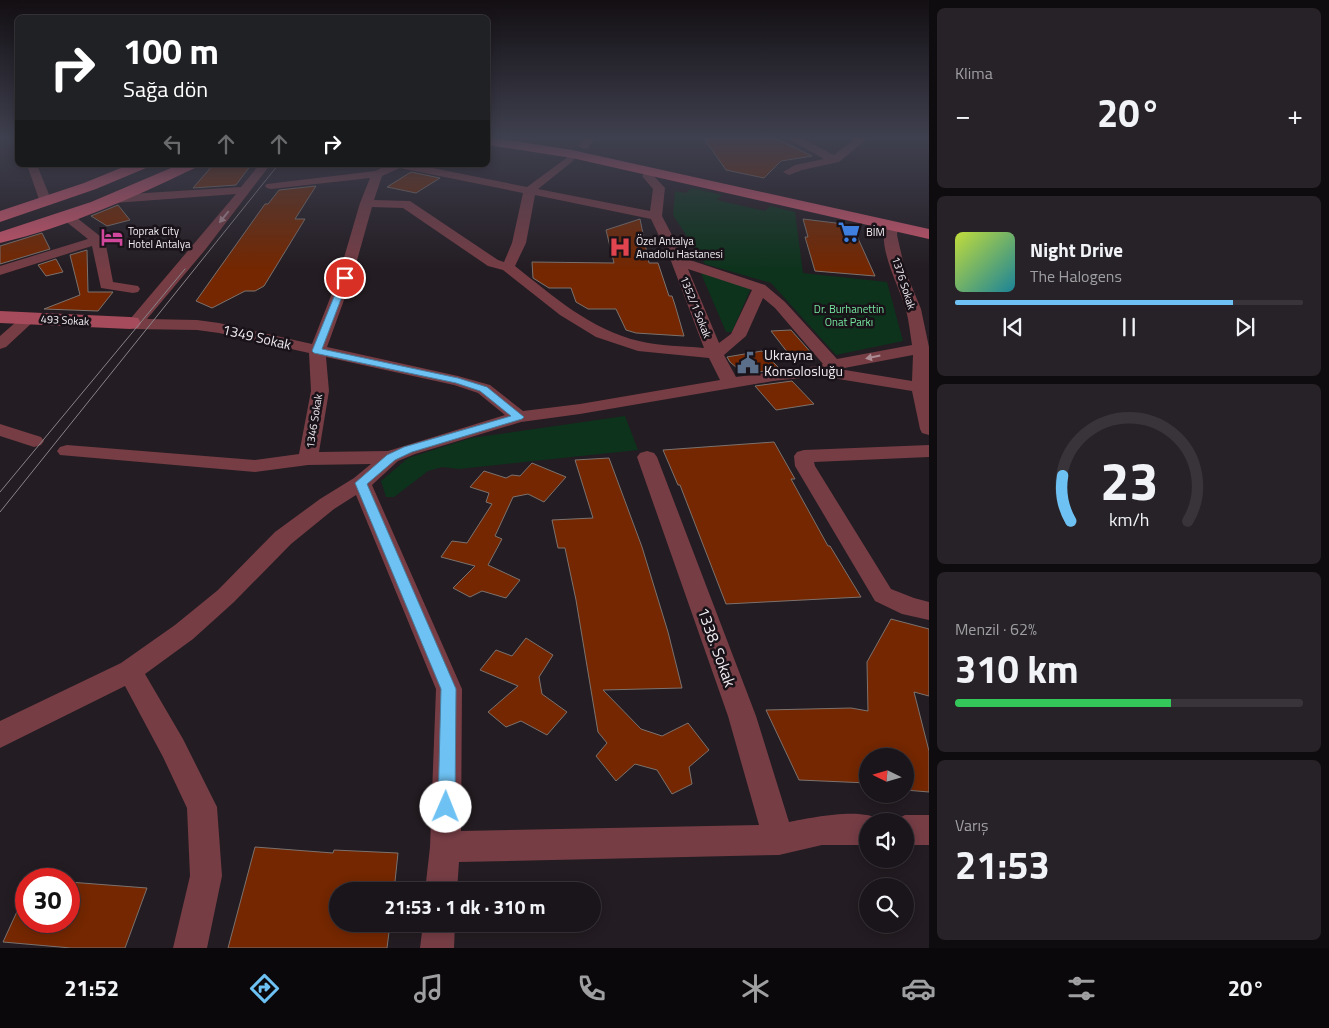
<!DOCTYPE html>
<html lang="tr">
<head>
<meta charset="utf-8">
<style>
  :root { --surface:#1a151a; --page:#272227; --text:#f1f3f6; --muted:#9f9fa2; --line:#383439; --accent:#6ec2f3 }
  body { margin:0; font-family:"Titillium Web",sans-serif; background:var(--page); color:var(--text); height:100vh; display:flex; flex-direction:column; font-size:19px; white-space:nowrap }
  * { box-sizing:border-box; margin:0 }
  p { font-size:16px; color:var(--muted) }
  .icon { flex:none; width:28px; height:28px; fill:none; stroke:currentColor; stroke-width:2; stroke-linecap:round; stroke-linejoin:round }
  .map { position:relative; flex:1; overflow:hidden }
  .drawer { display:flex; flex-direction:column; gap:8px; padding:8px; background:#0e0c0e; width:400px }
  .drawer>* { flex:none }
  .top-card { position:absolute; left:15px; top:15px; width:475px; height:152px; border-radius:8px; box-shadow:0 2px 12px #0003,0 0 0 1px var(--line); background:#202124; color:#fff; overflow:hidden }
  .needle { width:32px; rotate:275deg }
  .fabs { position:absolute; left:859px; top:748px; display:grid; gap:10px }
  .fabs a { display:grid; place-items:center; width:55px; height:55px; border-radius:50%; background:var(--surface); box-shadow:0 2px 12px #0003,0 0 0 1px var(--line); font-size:25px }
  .speed { position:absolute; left:15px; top:868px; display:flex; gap:10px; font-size:25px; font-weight:700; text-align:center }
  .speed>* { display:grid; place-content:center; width:65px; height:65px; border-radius:50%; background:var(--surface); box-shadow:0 2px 12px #0003,0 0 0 1px var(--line); line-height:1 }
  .speed .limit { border:8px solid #d22; background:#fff; color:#111 }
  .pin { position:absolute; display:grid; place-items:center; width:42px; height:42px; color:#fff; margin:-21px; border:2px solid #fff; border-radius:50%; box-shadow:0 1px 5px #0007 }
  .me { position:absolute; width:55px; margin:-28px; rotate:1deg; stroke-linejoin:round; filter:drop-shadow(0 0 4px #0008) }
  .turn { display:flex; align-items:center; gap:18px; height:105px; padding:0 25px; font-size:22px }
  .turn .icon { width:65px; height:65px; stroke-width:2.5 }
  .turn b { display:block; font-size:35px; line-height:42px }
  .lanes { display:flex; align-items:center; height:48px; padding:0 25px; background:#0003; justify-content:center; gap:25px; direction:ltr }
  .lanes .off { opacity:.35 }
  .big { font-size:38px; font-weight:700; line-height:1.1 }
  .drawer .tile { flex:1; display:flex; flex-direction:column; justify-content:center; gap:8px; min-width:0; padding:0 18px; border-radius:8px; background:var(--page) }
  .drawer .dial { align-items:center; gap:0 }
  .dial svg { height:130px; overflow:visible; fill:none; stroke:var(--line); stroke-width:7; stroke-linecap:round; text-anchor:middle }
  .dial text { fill:var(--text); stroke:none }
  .song { display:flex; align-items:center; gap:15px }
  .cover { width:60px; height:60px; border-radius:8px; background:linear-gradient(135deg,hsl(70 70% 55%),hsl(190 70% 35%)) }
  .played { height:5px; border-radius:2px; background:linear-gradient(90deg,var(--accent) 80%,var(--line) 80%) }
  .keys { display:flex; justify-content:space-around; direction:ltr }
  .heat { display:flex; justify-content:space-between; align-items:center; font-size:28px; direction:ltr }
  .charge { height:8px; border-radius:4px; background:linear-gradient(90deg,#34c759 62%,var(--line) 0) }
  .trip { position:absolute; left:329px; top:882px; width:272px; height:50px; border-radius:25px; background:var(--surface); box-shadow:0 2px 12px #0003,0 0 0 1px var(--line); font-weight:700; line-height:50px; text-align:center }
  .tabs { display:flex; height:80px; justify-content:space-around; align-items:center; background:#0a080a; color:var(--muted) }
  .tabs .icon { width:35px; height:35px }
  .tabs .selected { color:var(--accent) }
  .tabs b { font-size:22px; color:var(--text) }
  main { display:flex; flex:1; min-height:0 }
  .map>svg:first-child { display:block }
  .green { fill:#0d331c }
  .building { fill:#742700; stroke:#7c726e }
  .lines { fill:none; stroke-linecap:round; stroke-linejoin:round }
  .street { fill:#763d45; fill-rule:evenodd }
  .secondary { fill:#a64b5b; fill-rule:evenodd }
  .primary { fill:#cb556b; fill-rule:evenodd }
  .tram { stroke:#898489; stroke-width:1 }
  .oneway { fill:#ac8b92 }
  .route { fill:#6ec2f3; stroke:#487e9e }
  .labels { text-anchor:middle; stroke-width:5; stroke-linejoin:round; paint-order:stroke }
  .far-poi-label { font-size:11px; fill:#efebef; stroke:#191319; text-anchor:start }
  .far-street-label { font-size:11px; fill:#efebef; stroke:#191319 }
  .far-park-label { font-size:11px; fill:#76e8a0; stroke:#191319 }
  .street-label { font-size:14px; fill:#efebef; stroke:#191319 }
  .poi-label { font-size:14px; fill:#efebef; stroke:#191319; text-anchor:start }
  .near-street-label { font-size:16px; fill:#efebef; stroke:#191319 }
</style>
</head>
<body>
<main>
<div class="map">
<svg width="929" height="948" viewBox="0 0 929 948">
  <rect width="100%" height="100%" fill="#231c22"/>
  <!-- green -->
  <path class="green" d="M692 188 722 195 717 200 765 211 770 206 795 212 803 273 887 282 903 341 836 355 771 283 705 264 673 215 675 191 686 193Z
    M700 271 751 288 732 332H726Z
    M625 416 638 450 459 469 442 467 428 471 394 497H386L381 481 408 458 471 438Z"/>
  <!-- building -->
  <path class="building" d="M703 137H773L812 156 781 161 764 178 726 170Z
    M213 165H251L236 185 193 188Z
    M411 172 440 178 416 193 387 187Z
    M316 186 295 219H305L264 286 255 291H245L212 308 196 301 265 204H268L279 190Z
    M118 205 130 220 107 226 91 216Z
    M640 219 649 263H658L669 296H672L675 305 684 336 636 333 626 330 616 309H588L576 302 571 288H549L533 278 532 262 614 263 606 230Z
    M803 219 852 225 875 276 815 271 805 237H808Z
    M42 233 50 249 0 264V246Z
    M87 250 88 292H113L98 311 44 309 80 295 70 255Z
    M56 259 63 272 46 276 38 265Z
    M791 330 814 356 791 357 771 331Z
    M762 351 780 369 744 374 730 362 727 357Z
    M792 381 814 404 776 410 755 386Z
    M774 442 795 479H791L828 546H830L861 597 726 604 680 485H678L663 450Z
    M609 458 642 547 668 632 682 688 603 690 641 729 662 736 688 723 709 750 689 767 692 784 672 794 657 770 635 764 616 781 596 756 607 743 598 732 576 600 565 548H558L552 520 593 518 575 460Z
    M532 463 566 477 544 502 528 494 513 497 495 536 502 539 488 565 520 580 506 598 482 591 470 597 453 588 475 566 441 557 452 541 467 543 492 504 486 502 489 493 470 487 484 471 506 478 512 475 520 476Z
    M891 619 929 629V696L914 692 929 751V792L905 790V756H868V783L799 780 766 710 851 708 868 711 867 662Z
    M526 638 553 655 539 677 542 694 567 712 547 735 521 721 506 727 488 712 518 686 480 670 496 650 512 656Z
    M255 847 333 853 334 850 398 853 394 891H338V924H390L387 948H228Z
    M69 882 147 888 125 948H71L3 942 26 892V921H69Z"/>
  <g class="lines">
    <!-- street -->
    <path class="street" d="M585 137H595L588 148 584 149 579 146Z
      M785 137H799L834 155 857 137H869L839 162 802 170 789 175 783 172 795 165 824 159Z
      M569 156 573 157 574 159 573 161 538 189 650 211 653 189 642 176 644 174H652L665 188 662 216 684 258 765 285 785 302 837 359 912 345C910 333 909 321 906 310 900 288 875 244 887 223H897L898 226 897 235 905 270 921 309 929 347V435L922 433 920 429 912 391 820 376 773 381 580 414 521 422 415 454 398 461 372 485 462 689 461 831 759 825 728 716 637 457 640 453 647 451 654 453 657 457 756 716 789 822C808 818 866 806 880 821H868V845H822L779 855 459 862 457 891H425L430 847 436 689 356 495 334 509 291 544 234 602 193 639 145 674 183 739 217 807 222 876 207 948H173L190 876 187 808 163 757 125 686 0 748V721L121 663 175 625 218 590 275 532 320 499 354 478 371 464 308 465 255 472 60 455 57 451 60 447 67 445 255 460 299 454 311 391 309 353 219 333 197 330 134 329 124 326 122 323 124 320 131 318 236 194 114 203 108 199 114 195 241 187 259 165H270L205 250 147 319 197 320 219 323 312 344 338 278 360 203 370 178 271 189 267 188 265 186 267 184 375 171 388 165H418L527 187ZM400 168 523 193 512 243 504 262 498 260 410 201 374 200 382 176ZM535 195 651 219 671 261 704 348C683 346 660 346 639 341 591 330 553 296 515 266L526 243ZM372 207 403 208 488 266 503 270 560 315 596 337 638 351 709 358 720 380 580 404 523 411 490 385 458 376 327 347 352 278ZM688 269 752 290 731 334 719 343ZM763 298 775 308 823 364 817 366 736 377 724 355 746 336ZM913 355 912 381 839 369ZM326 357 454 385 478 393 505 415 388 451 319 452 329 391Z
      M27 165H37L52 202 50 205H42L40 202Z
      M68 213 72 214 105 240 113 282 138 286 140 289 138 292 133 293 101 288 92 246 0 275V266L88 239 64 220 62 217Z
      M29 313 34 315 37 318 34 321 6 347 0 349V336L24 315Z
      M0 424 41 437 44 441 41 445 34 447 0 436Z
      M929 445V457L814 462 815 466 891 589 914 598 929 602V620L902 614 875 601 795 466 794 456 797 452 804 450Z
      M905 815H929V845H905V821H893Z
      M423 924H455L454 948H420Z"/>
    <!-- secondary -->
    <path class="secondary" d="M0 311 130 317 138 318 141 323 138 328 130 329 0 323Z"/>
    <!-- primary -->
    <path class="primary" d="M488 137 572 150 929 229V239L572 158 488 145Z
      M128 165H149L146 168 96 189 0 222V211L84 183Z
      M178 165H198L195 168C132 198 68 227 0 243V232L91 202Z"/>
    <!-- tram -->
    <path class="tram" d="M0 492 185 269
      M0 512 278 165"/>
  </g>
  <!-- one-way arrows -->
  <defs><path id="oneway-solid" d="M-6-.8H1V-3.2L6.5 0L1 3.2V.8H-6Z" transform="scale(1.25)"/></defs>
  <g class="oneway">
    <use href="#oneway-solid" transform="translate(224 217) rotate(129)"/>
    <use href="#oneway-solid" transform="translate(873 357) rotate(168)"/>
  </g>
  <!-- sky -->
  <linearGradient id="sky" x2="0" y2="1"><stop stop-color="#130f13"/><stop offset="0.51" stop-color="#3f404f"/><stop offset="1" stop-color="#3f404f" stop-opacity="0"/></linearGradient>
  <rect width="929" height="270" fill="url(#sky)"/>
  <!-- route -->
  <path class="route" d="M342 277 349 278 322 349 458 378 487 387 524 417 522 419 412 452 395 460 367 484 456 689 455 807 452 813 446 816 440 813 438 807 441 689 355 483 387 455 404 447 511 416 480 391 456 383 314 353 312 351Z"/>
  <!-- icons -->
  <defs>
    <g id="supermarket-bare" transform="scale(1.725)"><path d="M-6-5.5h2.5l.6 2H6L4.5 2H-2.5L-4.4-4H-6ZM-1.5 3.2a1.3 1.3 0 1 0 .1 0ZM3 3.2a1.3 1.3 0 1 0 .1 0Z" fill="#3f7fe0" stroke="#191319" stroke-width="2.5" paint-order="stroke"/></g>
    <g id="hotel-bare" transform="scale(1.725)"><path d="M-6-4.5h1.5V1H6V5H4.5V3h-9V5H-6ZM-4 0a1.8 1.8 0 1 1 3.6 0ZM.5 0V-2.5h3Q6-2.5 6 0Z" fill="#d1479c" stroke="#191319" stroke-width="2.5" paint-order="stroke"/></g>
    <g id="hospital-bare" transform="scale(1.725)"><path d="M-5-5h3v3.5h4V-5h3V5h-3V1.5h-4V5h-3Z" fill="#e0444e" stroke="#191319" stroke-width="2.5" paint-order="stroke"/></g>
    <g id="civic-bare" transform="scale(1.725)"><path d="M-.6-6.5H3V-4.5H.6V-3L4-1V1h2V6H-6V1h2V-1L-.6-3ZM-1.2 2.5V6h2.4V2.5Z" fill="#5c6f8a" stroke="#191319" stroke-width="2.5" paint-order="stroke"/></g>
  </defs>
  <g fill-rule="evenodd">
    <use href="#supermarket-bare" x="849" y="232"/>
    <use href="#hotel-bare" x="112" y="237"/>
    <use href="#hospital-bare" x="620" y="247"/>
    <use href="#civic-bare" x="748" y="363"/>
  </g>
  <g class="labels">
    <!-- far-poi labels -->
    <g class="far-poi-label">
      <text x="128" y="235">Toprak City<tspan x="128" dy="13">Hotel Antalya</tspan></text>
      <text x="866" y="236">BİM</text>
      <text x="636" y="245">Özel Antalya<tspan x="636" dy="13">Anadolu Hastanesi</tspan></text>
    </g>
    <!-- far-street labels -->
    <g class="far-street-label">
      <text transform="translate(904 283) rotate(72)" y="4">1376 Sokak</text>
      <text transform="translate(696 307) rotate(68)" y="4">1352/1 Sokak</text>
      <text transform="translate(65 320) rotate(3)" y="4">493 Sokak</text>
      <text transform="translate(314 421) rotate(-81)" y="4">1346 Sokak</text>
    </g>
    <!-- far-park labels -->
    <g class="far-park-label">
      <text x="849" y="313">Dr. Burhanettin<tspan x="849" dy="13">Onat Parkı</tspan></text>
    </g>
    <!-- street labels -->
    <g class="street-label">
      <text transform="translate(257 337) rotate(13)" y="5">1349 Sokak</text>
    </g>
    <!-- poi labels -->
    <g class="poi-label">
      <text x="764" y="360">Ukrayna<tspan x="764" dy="16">Konsolosluğu</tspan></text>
    </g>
    <!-- near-street labels -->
    <g class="near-street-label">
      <text transform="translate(717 647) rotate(70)" y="6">1338. Sokak</text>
    </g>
  </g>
</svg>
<div class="fabs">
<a><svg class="needle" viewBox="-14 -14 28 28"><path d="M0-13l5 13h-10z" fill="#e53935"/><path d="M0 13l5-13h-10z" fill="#9f9fa2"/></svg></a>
<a><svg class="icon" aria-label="sound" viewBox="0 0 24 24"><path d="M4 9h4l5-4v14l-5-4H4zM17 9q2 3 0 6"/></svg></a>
<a><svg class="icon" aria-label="search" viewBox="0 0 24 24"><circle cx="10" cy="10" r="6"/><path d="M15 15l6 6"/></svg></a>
</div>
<div class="speed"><div class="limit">30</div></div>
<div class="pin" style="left:345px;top:278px;background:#d93025"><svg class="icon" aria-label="arrive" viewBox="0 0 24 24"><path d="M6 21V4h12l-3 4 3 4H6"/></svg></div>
<svg class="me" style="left:446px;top:807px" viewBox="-20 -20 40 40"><circle r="19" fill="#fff"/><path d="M0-13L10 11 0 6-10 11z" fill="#6ec2f3"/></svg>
<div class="trip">21:53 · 1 dk · 310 m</div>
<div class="top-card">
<div class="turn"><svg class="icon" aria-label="right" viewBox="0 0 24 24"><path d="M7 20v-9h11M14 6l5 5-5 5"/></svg><div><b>100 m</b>Sağa dön</div></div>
<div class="lanes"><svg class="icon off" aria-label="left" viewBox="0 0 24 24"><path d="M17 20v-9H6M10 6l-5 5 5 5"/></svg><svg class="icon off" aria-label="ahead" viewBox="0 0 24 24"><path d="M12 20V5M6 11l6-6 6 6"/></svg><svg class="icon off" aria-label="ahead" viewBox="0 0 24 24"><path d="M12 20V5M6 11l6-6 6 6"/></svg><svg class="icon" aria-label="right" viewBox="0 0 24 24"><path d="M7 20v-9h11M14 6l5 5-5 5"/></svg></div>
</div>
</div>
<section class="drawer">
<div class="tile"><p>Klima</p>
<div class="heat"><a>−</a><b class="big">20°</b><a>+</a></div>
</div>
<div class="tile">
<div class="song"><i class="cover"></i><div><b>Night Drive</b><p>The Halogens</p></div></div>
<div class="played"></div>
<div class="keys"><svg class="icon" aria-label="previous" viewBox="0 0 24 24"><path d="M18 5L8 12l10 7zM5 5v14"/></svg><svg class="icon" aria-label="pause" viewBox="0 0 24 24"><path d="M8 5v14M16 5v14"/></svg><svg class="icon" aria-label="next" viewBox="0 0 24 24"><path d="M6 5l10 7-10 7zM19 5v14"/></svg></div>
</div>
<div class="tile dial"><svg viewBox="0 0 100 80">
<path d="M14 69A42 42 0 1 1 86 69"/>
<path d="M14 69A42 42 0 0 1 9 41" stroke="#6ec2f3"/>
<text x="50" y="56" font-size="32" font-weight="700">23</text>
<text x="50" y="72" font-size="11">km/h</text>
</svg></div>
<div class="tile"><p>Menzil · 62%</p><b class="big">310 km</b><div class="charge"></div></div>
<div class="tile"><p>Varış</p><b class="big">21:53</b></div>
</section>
</main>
<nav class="tabs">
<b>21:52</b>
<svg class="icon selected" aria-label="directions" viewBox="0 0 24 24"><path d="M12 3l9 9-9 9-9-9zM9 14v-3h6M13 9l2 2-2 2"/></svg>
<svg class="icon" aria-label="music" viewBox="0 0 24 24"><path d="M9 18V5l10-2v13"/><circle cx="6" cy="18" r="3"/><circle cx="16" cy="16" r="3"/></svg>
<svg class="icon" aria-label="phone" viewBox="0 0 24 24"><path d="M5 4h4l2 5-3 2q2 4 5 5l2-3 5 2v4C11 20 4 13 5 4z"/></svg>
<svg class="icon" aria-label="climate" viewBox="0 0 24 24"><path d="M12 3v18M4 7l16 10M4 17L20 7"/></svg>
<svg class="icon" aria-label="car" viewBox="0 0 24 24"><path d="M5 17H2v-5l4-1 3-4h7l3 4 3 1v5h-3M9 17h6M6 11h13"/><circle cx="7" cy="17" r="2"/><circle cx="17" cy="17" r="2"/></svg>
<svg class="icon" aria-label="filters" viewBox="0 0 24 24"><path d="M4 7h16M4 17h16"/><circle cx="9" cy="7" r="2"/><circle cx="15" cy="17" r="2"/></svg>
<b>20°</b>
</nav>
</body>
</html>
